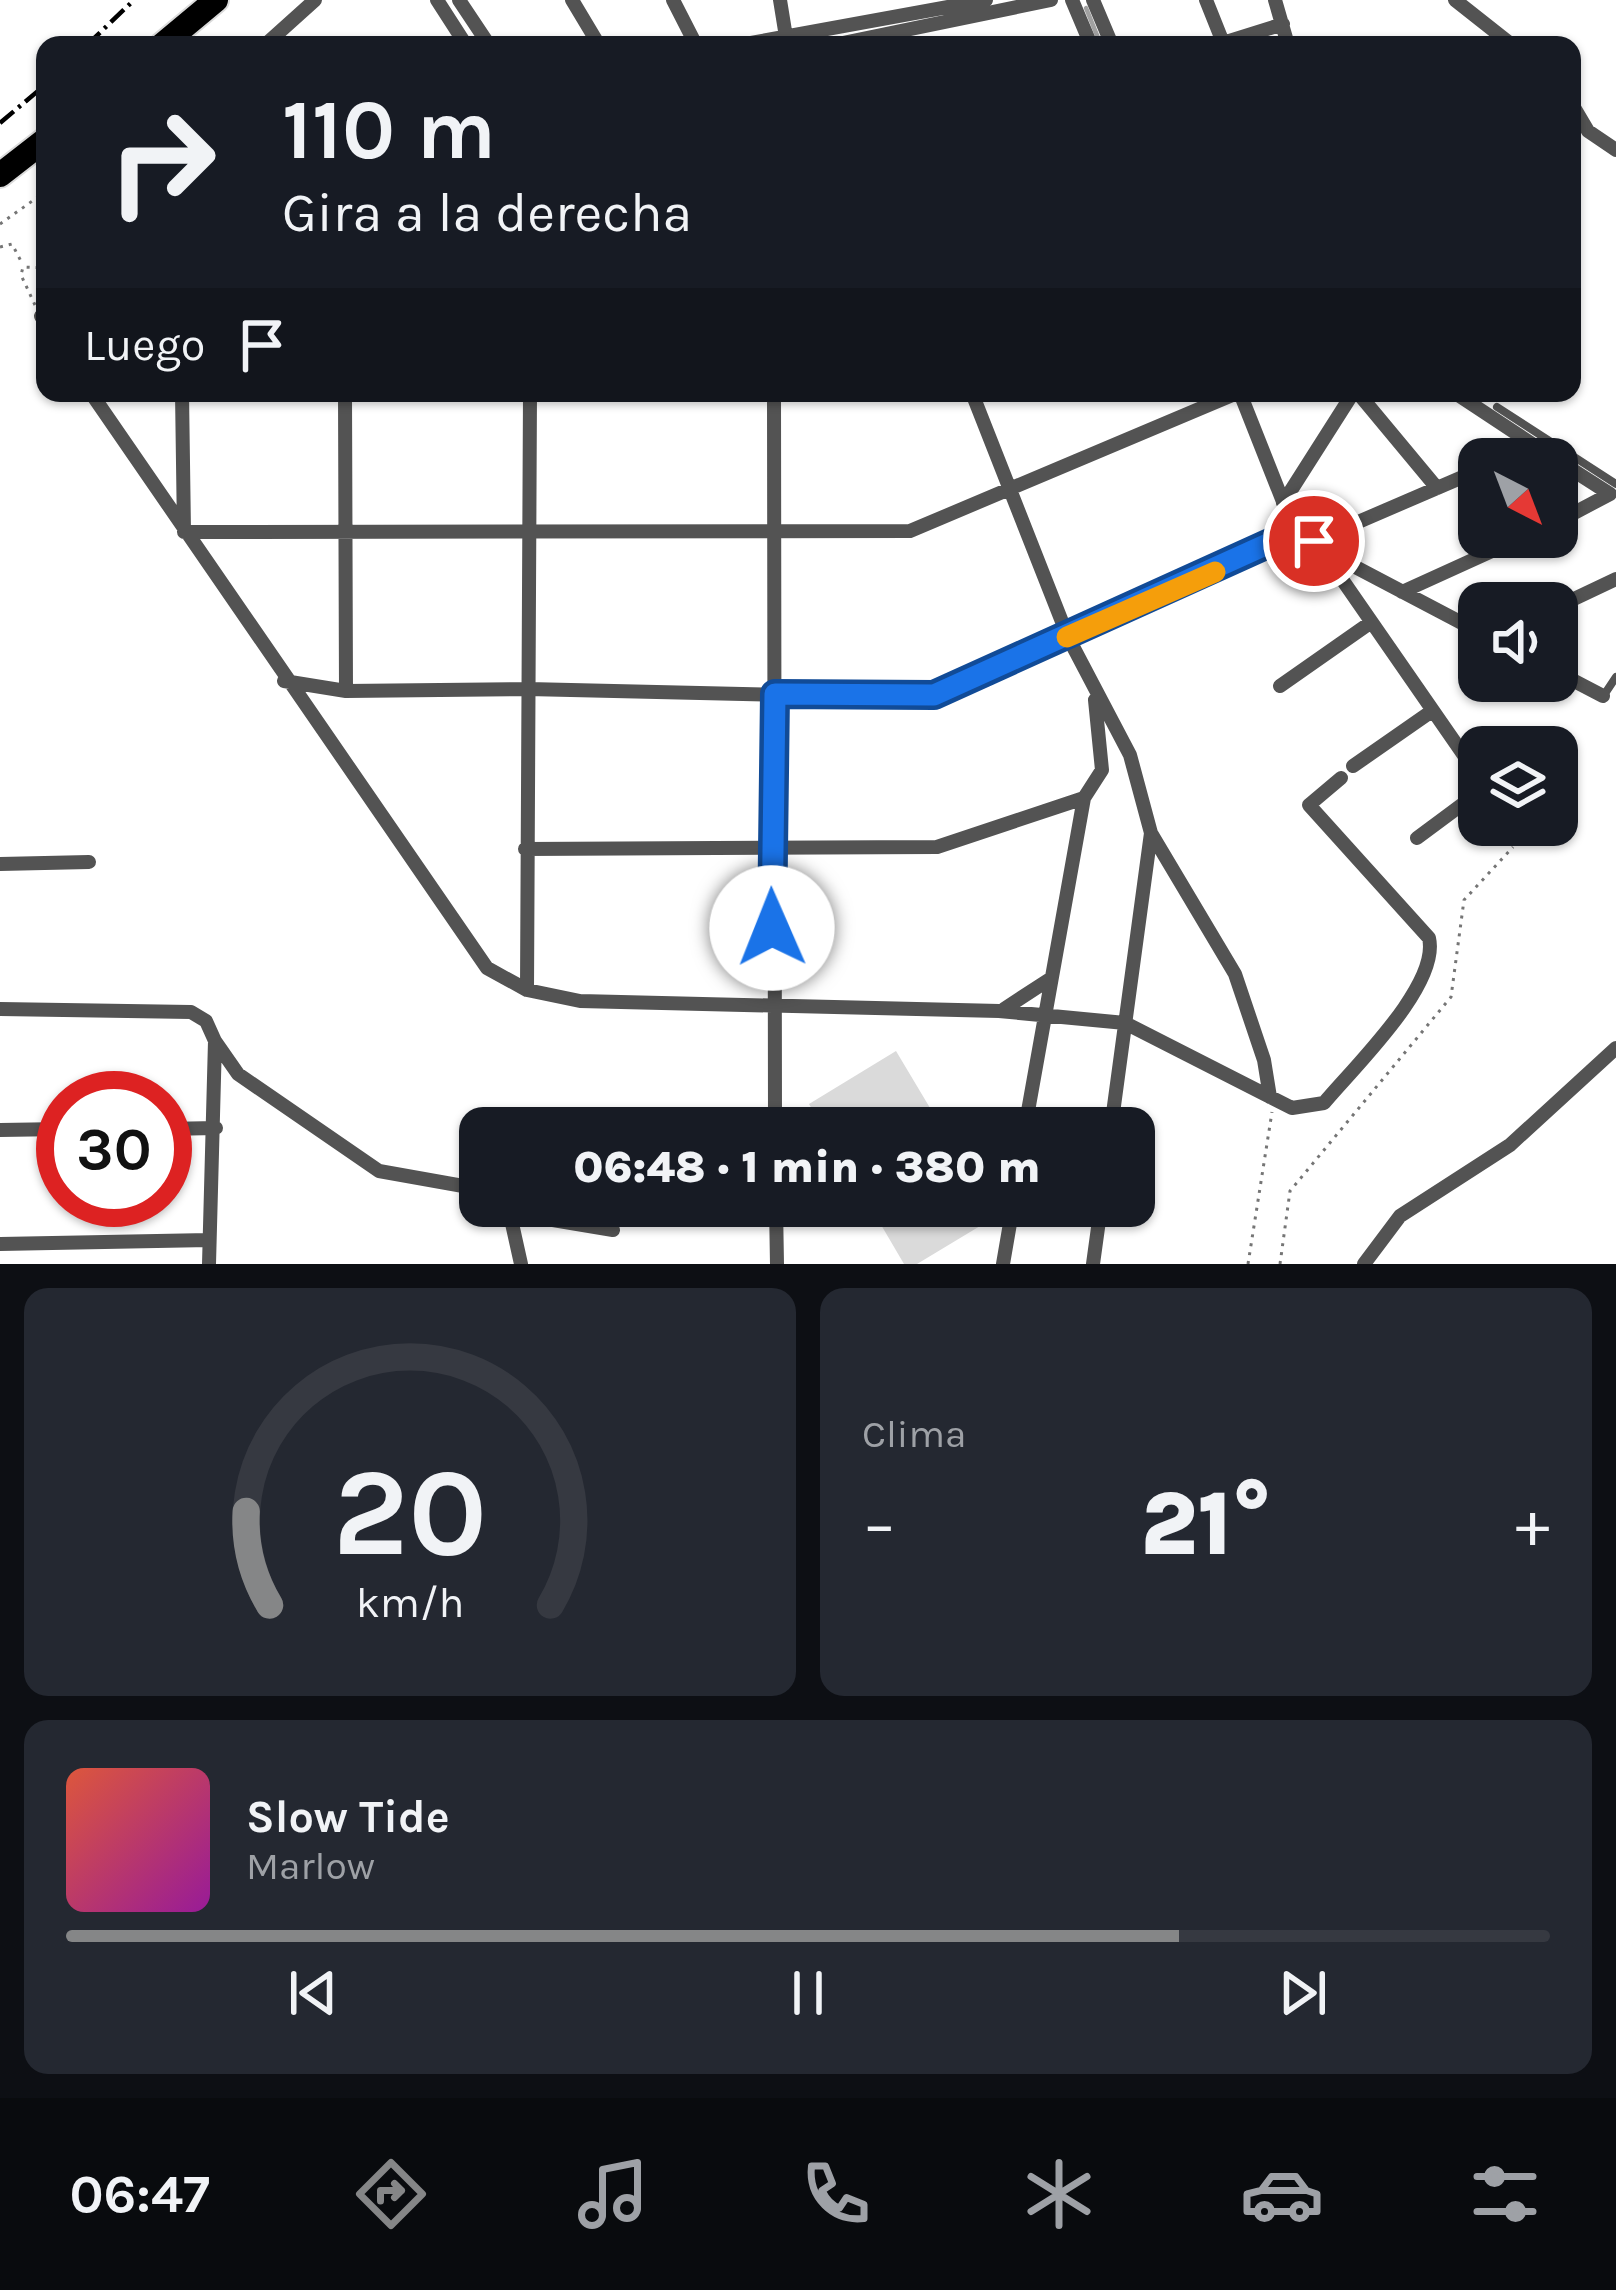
<!DOCTYPE html>
<html lang="es">
<head>
<meta charset="utf-8">
<style>
  :root { --surface:#171b24; --page:#242831; --text:#f1f3f6; --muted:#9ea1a6; --line:#363941; --accent:#858687 }
  body { margin:0; font-family:Karla,sans-serif; background:var(--page); color:var(--text); height:100vh; display:flex; flex-direction:column; font-size:45px; white-space:nowrap }
  * { box-sizing:border-box; margin:0 }
  p { font-size:39px; color:var(--muted) }
  .icon { flex:none; width:66px; height:66px; fill:none; stroke:currentColor; stroke-width:2; stroke-linecap:round; stroke-linejoin:round }
  .map { position:relative; height:1264px; overflow:hidden }
  .drawer { display:flex; flex-direction:column; gap:24px; padding:24px; background:#0d0f14; flex:1 }
  .drawer>* { flex:none }
  .banner { position:absolute; left:36px; top:36px; width:1545px; height:366px; border-radius:24px; box-shadow:0 3px 9px #0004; background:#171b24; color:var(--text); overflow:hidden }
  .needle { width:78px; rotate:138deg }
  .tools { position:absolute; left:1458px; top:438px; display:grid; gap:24px }
  .tools a { display:grid; place-items:center; width:120px; height:120px; border-radius:24px; background:var(--surface); box-shadow:0 3px 9px #0004; font-size:60px }
  .speed { position:absolute; left:36px; top:1071px; display:flex; gap:24px; font-size:60px; font-weight:700; text-align:center }
  .speed>* { display:grid; place-content:center; width:156px; height:156px; border-radius:50%; background:var(--surface); box-shadow:0 3px 9px #0004; line-height:1 }
  .speed .limit { border:18px solid #d22; background:#fff; color:#111 }
  .pin { position:absolute; display:grid; place-items:center; width:102px; height:102px; color:#fff; margin:-51px; border:6px solid #fff; border-radius:50%; box-shadow:0 3px 12px #0007 }
  .me { position:absolute; width:132px; margin:-66px; rotate:359deg; stroke-linejoin:round; filter:drop-shadow(0 0 9px #0008) }
  .turn { display:flex; align-items:center; gap:42px; height:252px; padding:0 48px; font-size:54px }
  .turn .icon { width:156px; height:156px; stroke-width:2.5 }
  .turn b { display:block; font-size:84px; line-height:102px }
  .then { display:flex; align-items:center; height:114px; padding:0 48px; background:#0003; gap:24px; font-size:45px }
  .big { font-size:90px; font-weight:800; line-height:1.1 }
  .drawer .tile { flex:1; display:flex; flex-direction:column; justify-content:center; gap:18px; min-width:0; padding:0 42px; border-radius:24px; background:var(--page) }
  .drawer .dial { align-items:center; gap:0 }
  .dial svg { height:312px; overflow:visible; fill:none; stroke:var(--line); stroke-width:7; stroke-linecap:round; text-anchor:middle }
  .dial text { fill:var(--text); stroke:none }
  .song { display:flex; align-items:center; gap:36px }
  .cover { width:144px; height:144px; border-radius:18px; background:linear-gradient(135deg,hsl(10 70% 55%),hsl(300 70% 35%)) }
  .played { height:12px; border-radius:6px; background:linear-gradient(90deg,var(--accent) 75%,var(--line) 75%) }
  .keys { display:flex; justify-content:space-around; direction:ltr }
  .heat { display:flex; justify-content:space-between; align-items:center; font-size:66px; direction:ltr }
  .drawer .tiles { flex:1; display:grid; gap:24px; grid-template-columns:1fr 1fr }
  .tile:last-child { grid-column:span 2 }
  .trip { position:absolute; left:459px; top:1107px; width:696px; height:120px; border-radius:24px; background:var(--surface); box-shadow:0 3px 9px #0004; font-weight:800; line-height:120px; text-align:center }
  .dock { display:flex; height:192px; justify-content:space-around; align-items:center; background:#090b0e; color:var(--muted) }
  .dock .icon { width:84px; height:84px }
  .dock .selected { color:var(--accent) }
  .dock b { font-size:54px; color:var(--text) }
  .map>svg:first-child { display:block }
  .green { fill:#dadada }
  .lines { fill:none; stroke-linecap:round; stroke-linejoin:round }
  .stream { stroke:#a1a1a1; stroke-width:4.5 }
  .highway-casing { stroke:#dbdbdb; stroke-width:28 }
  .path { stroke:#757575; stroke-width:3; stroke-dasharray:3 6; stroke-linecap:butt }
  .lane { stroke:#535353; stroke-width:8 }
  .street { stroke:#535353; stroke-width:14 }
  .highway { stroke:#000; stroke-width:24 }
  .rail { stroke:#000; stroke-width:4.5; stroke-dasharray:18 6 3 6; stroke-linecap:butt }
  .route-casing { stroke:#114b97; stroke-width:30 }
  .route { stroke:#1a73e8; stroke-width:21 }
  .slow { stroke:#f59e0b; stroke-width:21 }
</style>
</head>
<body>
<div class="map">
<svg width="1616" height="1264" viewBox="0 0 1616 1264">
  <rect width="100%" height="100%" fill="#fff"/>
  <!-- green -->
  <path class="green" d="M896 1051 942 1128H823L809 1104Z
    M870 1206H988L995 1217 917 1264H904Z"/>
  <g class="lines">
    <!-- stream -->
    <path class="stream" d="M1086 8 1101 45"/>
    <!-- highway casing -->
    <g class="highway-casing">
      <path id="highway" d="M162 45 216 0
        M0 175 45 140"/>
    </g>
    <!-- path -->
    <path class="path" d="M0 224 45 192
      M0 247 12 244 23 265
      M35 305 21 275 23 267 45 268
      M1248 1264 1272 1112
      M1280 1264 1290 1191 1451 997 1464 900 1513 847"/>
    <!-- lane -->
    <path class="lane" d="M1497 407 1616 484
      M1604 695 1616 677"/>
    <!-- street -->
    <path class="street" d="M437 0 466 45
      M459 0 489 45
      M572 0 599 45
      M673 0 696 45
      M780 0 786 37
      M1072 0 1091 45
      M1093 0 1112 45
      M1206 0 1224 45
      M1275 0 1288 45
      M1455 0 1512 45
      M1223 43 1283 24
      M265 45 315 0
      M740 45 986 0
      M833 45 1051 0
      M1572 104 1588 131 1616 150
      M41 316 45 322
      M91 393 487 968 527 990 580 1001 999 1011 1125 1023 1292 1108 1324 1103C1354 1067 1440 985 1429 938L1309 805 1341 778
      M182 393 184 532 910 531 1237 393
      M345 393 346 691
      M774 393 775 1128
      M972 393 1068 637 1130 755 1151 833 1235 974 1264 1060 1270 1097
      M1240 393 1295 532 1321 549 1479 777
      M1358 393 1437 488
      M1455 393 1555 459
      M1504 459 1535 446
      M1557 460 1610 494 1557 522
      M1283 503 1353 393
      M1314 541 1479 470
      M1325 551 1479 632
      M1402 592 1523 537
      M1557 607 1616 579
      M1557 672 1603 696
      M284 681 346 691 528 689 920 698 1281 543 1295 532
      M1280 686 1370 623
      M1353 766 1432 711
      M1514 825 1523 838
      M1417 838 1479 792
      M525 849 937 847 1084 798
      M0 864 89 862
      M527 990 530 393
      M0 1009 191 1012 206 1021 215 1041 209 1264
      M1004 1009 1050 979
      M215 1041 238 1074 379 1171 480 1189
      M1025 1128 1084 798 1102 770 1095 700
      M1111 1128 1151 833
      M165 1129 216 1128
      M0 1130 63 1129
      M776 1206 777 1264
      M509 1210 521 1264
      M511 1213 613 1230
      M0 1244 209 1240
      M1003 1264 1013 1206
      M1093 1264 1101 1206
      M1364 1264 1400 1216 1510 1145 1616 1048"/>
    <!-- highway -->
    <use href="#highway" class="highway"/>
    <!-- rail -->
    <path class="rail" d="M87 45 134 0
      M0 123 45 85"/>
  </g>
  <g class="lines">
    <!-- route casing -->
    <g class="route-casing">
      <path id="route" d="M772 928 775 694 934 695 1294 532 1314 541"/>
    </g>
    <!-- route -->
    <use href="#route" class="route"/>
    <!-- slow -->
    <path class="slow" d="M1067 637 1215 572"/>
  </g>
</svg>
<div class="tools">
<a><svg class="needle" viewBox="-14 -14 28 28"><path d="M0-13l5 13h-10z" fill="#e53935"/><path d="M0 13l5-13h-10z" fill="#9ea1a6"/></svg></a>
<a><svg class="icon" aria-label="sound" viewBox="0 0 24 24"><path d="M4 9h4l5-4v14l-5-4H4zM17 9q2 3 0 6"/></svg></a>
<a><svg class="icon" aria-label="layers" viewBox="0 0 24 24"><path d="M12 4l9 5-9 5-9-5zM3 14l9 5 9-5"/></svg></a>
</div>
<div class="speed"><div class="limit">30</div></div>
<div class="pin" style="left:1314px;top:541px;background:#d93025"><svg class="icon" aria-label="arrive" viewBox="0 0 24 24"><path d="M6 21V4h12l-3 4 3 4H6"/></svg></div>
<svg class="me" style="left:772px;top:928px" viewBox="-20 -20 40 40"><circle r="19" fill="#fff"/><path d="M0-13L10 11 0 6-10 11z" fill="#1a73e8"/></svg>
<div class="trip">06:48 · 1 min · 380 m</div>
<div class="banner">
<div class="turn"><svg class="icon" aria-label="right" viewBox="0 0 24 24"><path d="M7 20v-9h11M14 6l5 5-5 5"/></svg><div><b>110 m</b>Gira a la derecha</div></div>
<div class="then">Luego<svg class="icon" aria-label="arrive" viewBox="0 0 24 24"><path d="M6 21V4h12l-3 4 3 4H6"/></svg></div>
</div>
</div>
<section class="drawer">
<div class="tiles">
<div class="tile dial"><svg viewBox="0 0 100 80">
<path d="M14 69A42 42 0 1 1 86 69"/>
<path d="M14 69A42 42 0 0 1 8 45" stroke="#858687"/>
<text x="50" y="56" font-size="32" font-weight="700">20</text>
<text x="50" y="72" font-size="11">km/h</text>
</svg></div>
<div class="tile"><p>Clima</p>
<div class="heat"><a>−</a><b class="big">21°</b><a>+</a></div>
</div>
<div class="tile">
<div class="song"><i class="cover"></i><div><b>Slow Tide</b><p>Marlow</p></div></div>
<div class="played"></div>
<div class="keys"><svg class="icon" aria-label="previous" viewBox="0 0 24 24"><path d="M18 5L8 12l10 7zM5 5v14"/></svg><svg class="icon" aria-label="pause" viewBox="0 0 24 24"><path d="M8 5v14M16 5v14"/></svg><svg class="icon" aria-label="next" viewBox="0 0 24 24"><path d="M6 5l10 7-10 7zM19 5v14"/></svg></div>
</div>
</div>
</section>
<nav class="dock">
<b>06:47</b>
<svg class="icon selected" aria-label="directions" viewBox="0 0 24 24"><path d="M12 3l9 9-9 9-9-9zM9 14v-3h6M13 9l2 2-2 2"/></svg>
<svg class="icon" aria-label="music" viewBox="0 0 24 24"><path d="M9 18V5l10-2v13"/><circle cx="6" cy="18" r="3"/><circle cx="16" cy="16" r="3"/></svg>
<svg class="icon" aria-label="phone" viewBox="0 0 24 24"><path d="M5 4h4l2 5-3 2q2 4 5 5l2-3 5 2v4C11 20 4 13 5 4z"/></svg>
<svg class="icon" aria-label="climate" viewBox="0 0 24 24"><path d="M12 3v18M4 7l16 10M4 17L20 7"/></svg>
<svg class="icon" aria-label="car" viewBox="0 0 24 24"><path d="M5 17H2v-5l4-1 3-4h7l3 4 3 1v5h-3M9 17h6M6 11h13"/><circle cx="7" cy="17" r="2"/><circle cx="17" cy="17" r="2"/></svg>
<svg class="icon" aria-label="filters" viewBox="0 0 24 24"><path d="M4 7h16M4 17h16"/><circle cx="9" cy="7" r="2"/><circle cx="15" cy="17" r="2"/></svg>
</nav>
</body>
</html>
